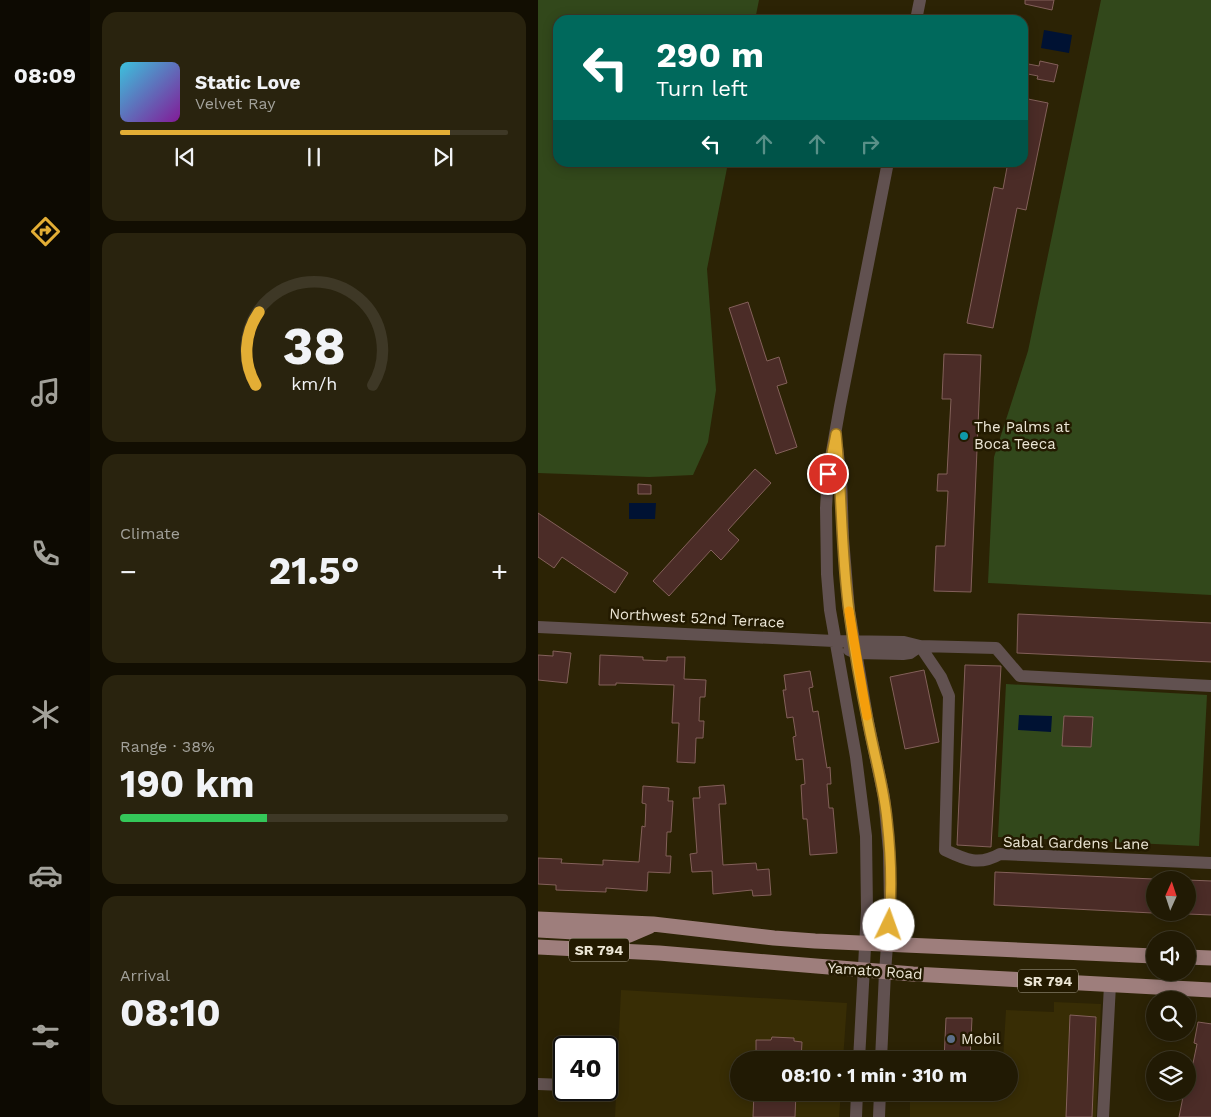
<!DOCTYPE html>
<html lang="en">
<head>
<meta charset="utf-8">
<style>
  :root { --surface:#211a04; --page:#29230e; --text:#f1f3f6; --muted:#a2a19a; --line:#3e3826; --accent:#e3ae35 }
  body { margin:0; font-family:"Work Sans",sans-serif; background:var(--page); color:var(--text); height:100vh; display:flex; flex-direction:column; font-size:19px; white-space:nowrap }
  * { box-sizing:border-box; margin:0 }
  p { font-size:16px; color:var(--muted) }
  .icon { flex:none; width:28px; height:28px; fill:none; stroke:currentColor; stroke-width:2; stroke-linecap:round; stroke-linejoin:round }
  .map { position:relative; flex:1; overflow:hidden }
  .side { display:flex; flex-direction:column; gap:12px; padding:12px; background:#120e02; width:448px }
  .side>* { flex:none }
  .guide { position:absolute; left:15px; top:15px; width:475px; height:152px; border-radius:15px; box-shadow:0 2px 12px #0003,0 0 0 1px var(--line); background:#00695c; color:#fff; overflow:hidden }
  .needle { width:32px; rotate:3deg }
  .tools { position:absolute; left:608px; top:871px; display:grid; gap:10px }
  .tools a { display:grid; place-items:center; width:50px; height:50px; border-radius:50%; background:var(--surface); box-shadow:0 2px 12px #0003,0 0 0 1px var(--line); font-size:25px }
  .speed { position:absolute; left:15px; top:1036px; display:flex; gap:10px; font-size:25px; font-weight:700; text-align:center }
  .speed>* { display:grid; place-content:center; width:65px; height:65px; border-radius:50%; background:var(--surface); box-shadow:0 2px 12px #0003,0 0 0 1px var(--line); line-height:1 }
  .speed .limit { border:2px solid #111; border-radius:8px; background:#fff; color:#111 }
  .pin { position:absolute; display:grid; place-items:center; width:42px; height:42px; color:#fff; margin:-21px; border:2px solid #fff; border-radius:50%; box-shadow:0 1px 5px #0007 }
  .me { position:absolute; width:55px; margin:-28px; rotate:3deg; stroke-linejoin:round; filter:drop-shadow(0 0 4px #0008) }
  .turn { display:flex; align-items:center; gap:18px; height:105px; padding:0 20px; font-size:22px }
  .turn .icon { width:65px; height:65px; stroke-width:2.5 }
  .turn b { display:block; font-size:35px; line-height:42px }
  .lanes { display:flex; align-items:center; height:48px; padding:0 20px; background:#0003; justify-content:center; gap:25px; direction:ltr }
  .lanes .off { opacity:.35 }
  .big { font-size:38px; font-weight:700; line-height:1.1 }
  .side .widget { flex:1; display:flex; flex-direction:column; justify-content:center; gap:8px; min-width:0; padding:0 18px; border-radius:15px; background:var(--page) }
  .side .dial { align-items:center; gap:0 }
  .dial svg { height:130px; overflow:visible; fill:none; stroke:var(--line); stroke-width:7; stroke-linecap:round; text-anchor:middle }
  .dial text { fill:var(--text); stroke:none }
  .song { display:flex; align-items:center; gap:15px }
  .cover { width:60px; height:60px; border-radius:8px; background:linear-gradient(135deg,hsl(190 70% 55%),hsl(290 70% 35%)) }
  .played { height:5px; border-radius:2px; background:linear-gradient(90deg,var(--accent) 85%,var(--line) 85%) }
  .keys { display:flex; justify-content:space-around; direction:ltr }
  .heat { display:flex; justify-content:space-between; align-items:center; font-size:28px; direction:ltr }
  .charge { height:8px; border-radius:4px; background:linear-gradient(90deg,#34c759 38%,var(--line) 0) }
  .trip { position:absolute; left:192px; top:1051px; width:288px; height:50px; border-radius:25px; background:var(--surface); box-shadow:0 2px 12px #0003,0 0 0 1px var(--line); font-weight:700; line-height:50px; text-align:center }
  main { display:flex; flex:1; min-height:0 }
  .menu { display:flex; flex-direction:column; width:90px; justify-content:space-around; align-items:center; background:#0d0a02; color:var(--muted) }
  .menu .icon { width:35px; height:35px }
  .menu .current { color:var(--accent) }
  .menu b { font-size:22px; color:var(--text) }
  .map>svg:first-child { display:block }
  .built { fill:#382d05 }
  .green { fill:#32481b }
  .water { fill:#001233 }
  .building { fill:#4b2c27; stroke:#83605a }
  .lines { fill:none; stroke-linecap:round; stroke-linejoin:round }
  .minor { stroke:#615150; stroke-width:12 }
  .major { stroke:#9e7e7c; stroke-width:15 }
  .route-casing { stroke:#947122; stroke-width:12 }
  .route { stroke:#e3ae35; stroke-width:9 }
  .slow { stroke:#f59e0b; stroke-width:9 }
  .culture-dot { fill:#0f9aa8; stroke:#231a00; stroke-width:2 }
  .service-dot { fill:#5c6f8a; stroke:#231a00; stroke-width:2 }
  .labels { text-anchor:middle; stroke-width:5; stroke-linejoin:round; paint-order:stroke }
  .shield { fill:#231a00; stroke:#b0a995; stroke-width:1 }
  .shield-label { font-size:14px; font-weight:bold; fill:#ece6d5 }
  .poi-label { font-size:15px; fill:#ece6d5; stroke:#231a00; text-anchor:start }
  .street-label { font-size:15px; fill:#ece6d5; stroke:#231a00 }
</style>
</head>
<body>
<main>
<nav class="menu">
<b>08:09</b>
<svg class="icon current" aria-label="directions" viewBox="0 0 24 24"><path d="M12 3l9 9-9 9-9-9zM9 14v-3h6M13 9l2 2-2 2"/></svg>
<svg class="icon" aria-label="music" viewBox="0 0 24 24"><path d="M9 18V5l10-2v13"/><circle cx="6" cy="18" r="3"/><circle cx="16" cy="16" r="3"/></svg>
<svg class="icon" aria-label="phone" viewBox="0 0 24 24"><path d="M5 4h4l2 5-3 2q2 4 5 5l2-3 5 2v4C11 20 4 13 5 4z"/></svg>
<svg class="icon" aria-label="climate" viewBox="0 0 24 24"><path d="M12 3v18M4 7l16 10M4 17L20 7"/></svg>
<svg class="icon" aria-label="car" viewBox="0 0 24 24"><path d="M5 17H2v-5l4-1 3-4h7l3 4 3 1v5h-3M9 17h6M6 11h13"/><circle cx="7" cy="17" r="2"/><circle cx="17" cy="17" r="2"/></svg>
<svg class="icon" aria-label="filters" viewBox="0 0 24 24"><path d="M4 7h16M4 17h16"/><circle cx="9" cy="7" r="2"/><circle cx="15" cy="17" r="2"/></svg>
</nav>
<section class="side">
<div class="widget">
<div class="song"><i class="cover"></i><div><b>Static Love</b><p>Velvet Ray</p></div></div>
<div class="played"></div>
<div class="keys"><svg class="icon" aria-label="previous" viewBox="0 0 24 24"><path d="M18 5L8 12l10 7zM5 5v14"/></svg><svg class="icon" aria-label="pause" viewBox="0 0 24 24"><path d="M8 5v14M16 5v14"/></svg><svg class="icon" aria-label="next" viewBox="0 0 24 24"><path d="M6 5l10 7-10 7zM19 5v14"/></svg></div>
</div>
<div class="widget dial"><svg viewBox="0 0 100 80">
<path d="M14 69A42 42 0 1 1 86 69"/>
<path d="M14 69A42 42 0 0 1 16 24" stroke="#e3ae35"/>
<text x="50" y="56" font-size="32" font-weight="700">38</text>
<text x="50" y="72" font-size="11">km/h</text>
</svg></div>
<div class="widget"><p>Climate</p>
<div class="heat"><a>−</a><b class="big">21.5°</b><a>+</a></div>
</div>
<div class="widget"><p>Range · 38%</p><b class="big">190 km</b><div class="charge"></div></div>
<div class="widget"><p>Arrival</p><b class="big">08:10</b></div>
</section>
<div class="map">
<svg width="674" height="1117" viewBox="0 0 674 1117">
  <rect width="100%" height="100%" fill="#2c2305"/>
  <!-- built -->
  <path class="built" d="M83 990 309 1003 305 1060H201V1092L303 1093 301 1117H77Z
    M516 1002 563 1004 558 1117H372V1098L462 1101 463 1093 471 1092V1060H465L468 1010 516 1012Z"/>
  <!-- green -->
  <path class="green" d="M0 0H221L217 20H20V162L190 163 169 269 178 390 170 442 155 475 111 477 0 473Z
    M563 0H673V595L450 583 456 457 490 351Z
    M468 684 669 695 661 846 460 837Z"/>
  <!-- water -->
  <path class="water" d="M506 30 534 35 531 53 503 48Z
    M91 503H118L117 519H91Z
    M481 715 514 716 513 732 480 730Z"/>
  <!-- building -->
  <path class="building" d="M487 0H516L514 10 487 4Z
    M502 61 520 65 516 82 499 79 500 76 485 73V63L501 66Z
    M485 98 510 103 488 210 479 208 455 328 429 323 456 187 465 189 470 162H485Z
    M210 302 229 361 241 357 249 383 239 386 259 447 238 454 191 308Z
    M406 354 443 355 433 592 396 591 398 546H407L410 491H399L400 474H409L413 399H404Z
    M217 469 233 483 190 530 201 540 183 560 173 550 131 596 115 581Z
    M100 484 113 485V494H100Z
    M0 513 90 573 77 593 24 557 16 568 0 557Z
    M480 614 674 623V662L479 653Z
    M15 651 33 653 29 683 0 680V655L15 656Z
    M62 655 105 657V660L129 661V657H147L146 679 168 680 167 697H162L161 721H166L165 738H158L157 763 139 762 141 723H134L136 685 78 683V685H61Z
    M427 665 463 666 453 847 419 845Z
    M386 670 401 742 367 749 352 677Z
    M272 671 275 687 271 688 275 712 280 711 289 768 292 767 293 784H289L291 808H295L299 853 272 855 269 819H265L263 785 267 784 265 759 258 760 255 737 258 736 255 717 249 718 245 690H248L246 675Z
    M526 716 555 717 553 747 524 746Z
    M186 785 188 804H181L185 865 218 863 219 870 231 869 233 895 215 896 214 890 175 894 174 871 154 872 152 854 159 853 155 798H162L161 787Z
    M105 786 131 788 130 801H135L133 832H129L128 856H133L132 873 110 872 109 891 68 888V892L18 890V885L0 884V858L24 859 23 863 65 865V860L101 862 104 826 107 827 108 804 104 803Z
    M457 872 616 879 615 913 456 905Z
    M649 880 674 881V915L649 914Z
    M532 1015 558 1017 554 1117H528Z
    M408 1018H434L432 1060H406Z
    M660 1022 674 1024V1117H641L646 1092H649L659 1044 656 1043Z
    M234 1037 256 1038V1041L264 1042 263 1060H218V1040H233Z
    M216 1092H258L257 1117H215Z"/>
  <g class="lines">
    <!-- minor -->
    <path class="minor" d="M378 20 382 0
      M299 447 303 478 305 538 311 611 330 722 346 797 351 851 352 906 347 972 343 1060
      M0 627 296 641 366 642 382 646 403 677 411 696 407 850C428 860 441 866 462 854L674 863
      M382 646 458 648 482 676 674 686
      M311 650 318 653 365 654 372 653 382 646
      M321 1060 329 910 328 836 318 757 292 610 289 574 288 508 290 474 302 406 350 162
      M0 1084 26 1085
      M318 1117 319 1092
      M341 1117 342 1092
      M565 1117 572 985"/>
    <!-- major -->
    <path class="major" d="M0 919 115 924 236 938 277 941 616 956
      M0 930 91 935 112 926
      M0 947 121 953 375 974 674 990
      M649 957 674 958"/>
  </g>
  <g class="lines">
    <!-- route casing -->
    <g class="route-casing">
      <path id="route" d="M290 474 298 434C304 493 303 553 311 611 316 650 323 689 331 727 337 758 346 788 349 820 353 855 354 890 351 925"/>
    </g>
    <!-- route -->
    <use href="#route" class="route"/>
    <!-- slow -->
    <path class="slow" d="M311 611 329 716"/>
  </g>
  <!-- markers -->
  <circle class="culture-dot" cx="426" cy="436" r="5"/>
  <circle class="service-dot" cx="413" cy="1039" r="5"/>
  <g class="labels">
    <!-- shield labels -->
    <g class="shield">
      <rect x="31" y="938.5" width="60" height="23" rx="4"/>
      <rect x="480" y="969.5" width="60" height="23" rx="4"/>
    </g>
    <g class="shield-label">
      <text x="61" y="955">SR 794</text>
      <text x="510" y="986">SR 794</text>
    </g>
    <!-- poi labels -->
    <g class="poi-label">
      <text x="436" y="432">The Palms at<tspan x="436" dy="17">Boca Teeca</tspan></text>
      <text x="423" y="1044">Mobil</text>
    </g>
    <!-- street labels -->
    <g class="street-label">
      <text transform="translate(159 618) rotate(3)" y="5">Northwest 52nd Terrace</text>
      <text transform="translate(538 843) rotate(1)" y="5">Sabal Gardens Lane</text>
      <text transform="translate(337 971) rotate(4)" y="5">Yamato Road</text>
    </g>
  </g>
</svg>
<div class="tools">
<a><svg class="needle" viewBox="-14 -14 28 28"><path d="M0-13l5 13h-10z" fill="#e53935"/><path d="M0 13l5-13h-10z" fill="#a2a19a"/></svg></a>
<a><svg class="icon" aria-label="sound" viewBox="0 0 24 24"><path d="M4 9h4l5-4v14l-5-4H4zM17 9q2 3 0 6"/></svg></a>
<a><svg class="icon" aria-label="search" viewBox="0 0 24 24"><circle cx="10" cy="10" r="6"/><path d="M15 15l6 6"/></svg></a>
<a><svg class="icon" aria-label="layers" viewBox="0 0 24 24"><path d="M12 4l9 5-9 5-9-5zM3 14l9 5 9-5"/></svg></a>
</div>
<div class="speed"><div class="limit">40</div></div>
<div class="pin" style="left:290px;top:474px;background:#d93025"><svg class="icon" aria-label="arrive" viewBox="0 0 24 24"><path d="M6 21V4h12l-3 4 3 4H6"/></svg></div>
<svg class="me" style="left:351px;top:925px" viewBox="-20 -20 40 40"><circle r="19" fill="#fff"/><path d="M0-13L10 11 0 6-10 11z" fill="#e3ae35"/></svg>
<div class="trip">08:10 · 1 min · 310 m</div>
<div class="guide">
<div class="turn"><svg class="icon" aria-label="left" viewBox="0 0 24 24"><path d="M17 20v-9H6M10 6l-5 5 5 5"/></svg><div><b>290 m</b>Turn left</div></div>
<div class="lanes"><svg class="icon" aria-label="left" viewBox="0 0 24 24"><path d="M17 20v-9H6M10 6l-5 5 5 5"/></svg><svg class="icon off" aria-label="ahead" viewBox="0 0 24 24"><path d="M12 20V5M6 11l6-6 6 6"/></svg><svg class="icon off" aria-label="ahead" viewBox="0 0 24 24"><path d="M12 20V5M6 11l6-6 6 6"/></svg><svg class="icon off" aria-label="right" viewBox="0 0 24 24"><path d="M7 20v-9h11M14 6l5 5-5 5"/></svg></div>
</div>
</div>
</main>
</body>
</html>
